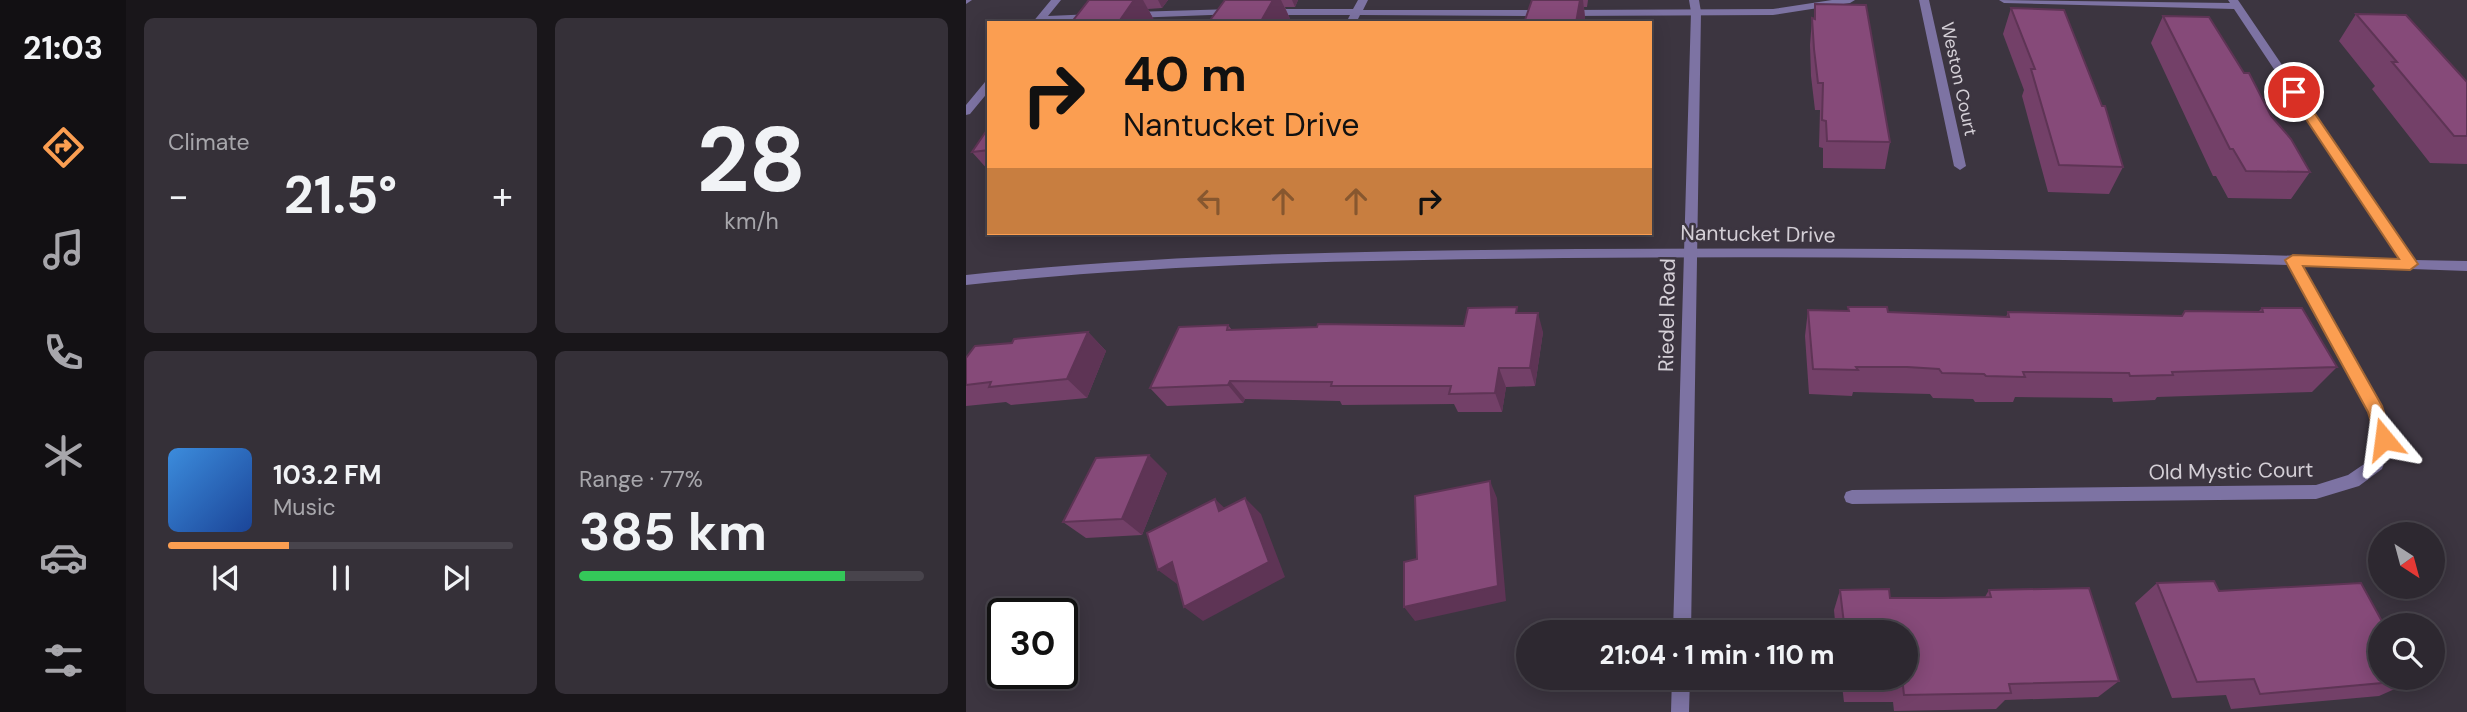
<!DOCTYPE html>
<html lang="en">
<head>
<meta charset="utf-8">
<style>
  :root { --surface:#2d2830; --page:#353038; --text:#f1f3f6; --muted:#a7a6ab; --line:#48444c; --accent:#fb9e51 }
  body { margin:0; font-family:"DM Sans",sans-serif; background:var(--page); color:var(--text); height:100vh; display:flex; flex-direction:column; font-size:26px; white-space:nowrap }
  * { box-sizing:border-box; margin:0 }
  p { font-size:23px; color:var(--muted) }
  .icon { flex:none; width:38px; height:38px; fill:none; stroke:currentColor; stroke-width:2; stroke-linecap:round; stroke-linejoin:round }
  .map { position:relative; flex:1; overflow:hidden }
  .details { display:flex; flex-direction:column; gap:18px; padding:18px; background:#19161a; width:840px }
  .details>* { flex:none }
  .top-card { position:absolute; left:21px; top:21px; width:665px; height:214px; border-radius:0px; box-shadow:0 4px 18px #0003,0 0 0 2px var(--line); background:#fb9e51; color:#111; overflow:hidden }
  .needle { width:46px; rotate:144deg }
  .tools { position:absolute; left:1402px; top:522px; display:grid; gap:14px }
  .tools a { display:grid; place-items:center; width:77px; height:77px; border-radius:50%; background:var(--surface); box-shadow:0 4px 18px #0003,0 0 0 2px var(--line); font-size:35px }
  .speed { position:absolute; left:21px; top:598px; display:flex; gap:14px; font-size:35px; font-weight:700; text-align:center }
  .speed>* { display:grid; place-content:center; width:91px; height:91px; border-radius:50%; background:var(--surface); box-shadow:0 4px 18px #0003,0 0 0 2px var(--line); line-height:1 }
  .speed .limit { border:4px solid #111; border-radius:10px; background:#fff; color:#111 }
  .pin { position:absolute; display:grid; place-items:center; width:60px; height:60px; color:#fff; margin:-30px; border:4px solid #fff; border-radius:50%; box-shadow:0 2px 7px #0007 }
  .me { position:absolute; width:77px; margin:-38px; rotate:344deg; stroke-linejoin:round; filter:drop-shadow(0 0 5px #0008) }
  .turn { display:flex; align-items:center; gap:24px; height:147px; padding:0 21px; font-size:32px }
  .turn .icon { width:91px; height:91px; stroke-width:2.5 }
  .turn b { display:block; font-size:49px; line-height:60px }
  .lanes { display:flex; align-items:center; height:66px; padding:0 21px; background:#0003; justify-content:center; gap:35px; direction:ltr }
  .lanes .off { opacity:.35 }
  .big { font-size:52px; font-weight:700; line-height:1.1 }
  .details .card { flex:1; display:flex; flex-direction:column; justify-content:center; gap:10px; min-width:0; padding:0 24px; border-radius:10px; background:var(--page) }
  .details .dial { align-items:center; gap:0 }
  .dial b { font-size:91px; line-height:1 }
  .song { display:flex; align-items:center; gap:21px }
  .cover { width:84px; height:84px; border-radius:10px; background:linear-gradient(135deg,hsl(210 70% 55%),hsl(220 70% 35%)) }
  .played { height:7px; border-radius:4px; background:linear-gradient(90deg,var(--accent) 35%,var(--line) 35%) }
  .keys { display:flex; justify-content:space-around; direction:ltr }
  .heat { display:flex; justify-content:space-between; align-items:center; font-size:38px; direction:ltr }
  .charge { height:10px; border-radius:5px; background:linear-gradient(90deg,#34c759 77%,var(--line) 0) }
  .details .tiles { flex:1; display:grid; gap:18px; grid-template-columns:repeat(2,1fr) }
  .trip { position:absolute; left:550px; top:620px; width:402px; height:70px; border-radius:35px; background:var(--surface); box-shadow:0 4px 18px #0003,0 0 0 2px var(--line); font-weight:700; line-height:70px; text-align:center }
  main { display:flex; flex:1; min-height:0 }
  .tabs { display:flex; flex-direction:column; width:126px; justify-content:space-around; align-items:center; background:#121013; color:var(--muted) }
  .tabs .icon { width:49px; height:49px }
  .tabs .on { color:var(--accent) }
  .tabs b { font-size:32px; color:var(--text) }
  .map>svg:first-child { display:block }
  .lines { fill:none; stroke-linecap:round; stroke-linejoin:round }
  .minor { fill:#7d73a3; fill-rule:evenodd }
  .tertiary { fill:#7d73a3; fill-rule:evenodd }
  .wall { fill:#734068 }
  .shaded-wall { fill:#5e3455 }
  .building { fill:#864a79; stroke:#5e3455; stroke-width:2 }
  .route { fill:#fb9e51; stroke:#a36735; stroke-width:2 }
  .labels { text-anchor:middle; stroke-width:5; stroke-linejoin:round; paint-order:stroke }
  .far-street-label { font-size:18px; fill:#d4cfd6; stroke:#3c3540 }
  .street-label { font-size:21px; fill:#d4cfd6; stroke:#3c3540 }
</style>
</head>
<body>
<main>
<nav class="tabs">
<b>21:03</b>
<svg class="icon on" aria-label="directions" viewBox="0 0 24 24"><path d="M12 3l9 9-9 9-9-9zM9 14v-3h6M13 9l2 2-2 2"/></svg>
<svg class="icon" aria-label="music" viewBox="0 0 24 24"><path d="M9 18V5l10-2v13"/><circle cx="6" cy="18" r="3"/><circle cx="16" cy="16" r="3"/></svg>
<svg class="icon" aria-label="phone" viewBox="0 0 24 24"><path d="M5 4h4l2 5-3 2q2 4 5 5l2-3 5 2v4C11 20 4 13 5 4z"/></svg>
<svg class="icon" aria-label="climate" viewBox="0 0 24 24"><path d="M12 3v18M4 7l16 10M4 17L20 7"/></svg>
<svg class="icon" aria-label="car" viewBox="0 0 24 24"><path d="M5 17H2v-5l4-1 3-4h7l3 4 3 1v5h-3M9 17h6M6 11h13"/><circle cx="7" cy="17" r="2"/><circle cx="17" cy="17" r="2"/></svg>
<svg class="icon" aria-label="filters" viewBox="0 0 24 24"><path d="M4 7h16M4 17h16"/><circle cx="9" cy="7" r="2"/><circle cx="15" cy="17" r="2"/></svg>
</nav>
<section class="details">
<div class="tiles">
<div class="card"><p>Climate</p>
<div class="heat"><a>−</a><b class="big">21.5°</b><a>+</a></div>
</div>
<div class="card dial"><b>28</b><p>km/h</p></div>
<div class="card">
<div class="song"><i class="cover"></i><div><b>103.2 FM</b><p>Music</p></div></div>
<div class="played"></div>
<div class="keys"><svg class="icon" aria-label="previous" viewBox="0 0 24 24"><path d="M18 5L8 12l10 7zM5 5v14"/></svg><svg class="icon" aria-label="pause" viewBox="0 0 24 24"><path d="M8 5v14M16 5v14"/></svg><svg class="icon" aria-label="next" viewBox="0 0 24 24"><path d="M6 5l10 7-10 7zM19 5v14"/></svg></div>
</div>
<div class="card"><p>Range · 77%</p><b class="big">385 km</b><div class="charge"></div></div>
</div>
</section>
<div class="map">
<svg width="1501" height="712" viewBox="0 0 1501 712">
  <rect width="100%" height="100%" fill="#3c3540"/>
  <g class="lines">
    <!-- minor -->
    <path class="minor" d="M0 0H6L0 4Z
      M85 0H95L82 16 128 14 133 17 128 20 66 23Z
      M392 0H402L397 10H579L584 13 579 16 394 15 390 23H380L384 15H302L297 12 302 9H387Z
      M866 0H889L884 3 807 15 600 16 595 13 600 10 807 9Z
      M953 0H963L1000 166 994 170 988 166Z
      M1033 0 1264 3 1262 0H1272L1448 260 1501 261V271L1336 265 1416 407 1426 439 1416 469 1393 486 1350 499 886 504 880 502 878 497 880 492 886 490 1350 485 1382 475 1404 460 1410 439 1404 412 1323 265C1082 258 840 256 598 258 398 260 199 263 0 285V275C204 253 408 251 612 249 886 247 1160 250 1434 259L1268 9 1038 3Z
      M268 9 273 12 271 14 166 18 161 15 166 12Z
      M23 81V91L4 114 0 115V105L19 82Z"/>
    <!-- tertiary -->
    <path class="tertiary" d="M723 0H733L735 12 725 632H707L725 12Z
      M706 677H724L723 712H705Z"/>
  </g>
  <!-- wall -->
  <path class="wall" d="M123 0H202L196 8 182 9 188 20Z
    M259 0H332L329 7H319L324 19Z
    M566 0H622L621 7H618L619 18Z
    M849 4 924 142 919 169 857 168V148L853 147 854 110H849L845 76 844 45 846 18H848Z
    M1045 8 1136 106 1157 167 1143 194 1082 192 1056 96 1058 90 1037 34Z
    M1390 14 1501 82V164L1464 163 1406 89 1409 86 1373 41Z
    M1197 16 1305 116 1344 172 1325 199 1262 198 1250 176H1247L1185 43Z
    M23 127V171L6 152Z
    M882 307 922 312 1040 317 1042 312 1216 316 1292 312 1296 308 1371 367 1346 392 1191 397 1189 400 1147 402 1146 398 1049 397 1047 402H1009L1007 399 967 398 964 394 887 392 886 396 843 394 839 336 842 310 882 311Z
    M553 313 577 332 569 386 540 387 536 412H492L488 404 376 405 374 401 279 399 277 403 201 406 184 388 262 325 266 330 498 326Z
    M122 332 140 351 121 398 45 405 40 402 0 406V358L46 343Z
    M201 473 176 535 120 538 97 522Z
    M1191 583 1253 591 1449 680 1413 696 1265 709 1260 695 1206 698 1169 603Z
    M874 590 924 598 1019 597 1023 590 1153 681 1132 697 1039 700 1030 709 928 711 927 702H878L875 677H940V632H870L868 610Z"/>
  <!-- shaded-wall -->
  <path class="shaded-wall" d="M168 0H177L188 20 187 23H152Z
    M192 0H202L196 8Z
    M307 0H315L324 19 321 23H294Z
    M326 0H332L329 7Z
    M614 0H617L619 18V23H610Z
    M572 313 577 332 569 386 564 368Z
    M122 332 140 351 121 398 101 379Z
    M533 368 540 387 536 412 529 393Z
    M264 381 279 399 277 403 262 385Z
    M183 455 201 473 176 535 156 519Z
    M524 481 531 498 540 601 449 621 438 607Z
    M279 498 295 514 319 577 237 621 218 607Z
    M249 499 266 515 253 511Z
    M206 562 211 584 192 570Z"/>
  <!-- building -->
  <path class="building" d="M123 0H168L152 23H105Z
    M259 0H307L294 23H242Z
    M566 0H614L610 23H558Z
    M849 4 900 5 924 142 861 141 860 121 856 120 857 83H852L848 49 846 18 849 19Z
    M1045 8 1098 10 1136 106H1139L1157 167 1093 165 1065 69H1069Z
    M1390 14 1440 15 1491 71 1501 82V136H1488L1426 62H1431Z
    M1197 16 1243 17 1278 73H1283L1305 116 1325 139 1344 172 1280 171 1267 149H1264Z
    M23 127V150L6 152Z
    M551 307 550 313H572L564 368H533L529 393 483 394 485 386H365L366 382 264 381 262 385 184 388 213 327 262 325 261 330 351 327 352 324 498 326 502 308Z
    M882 307H921L922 312 1043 317 1042 312 1216 316 1219 311 1297 312 1296 308H1336L1371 367 1206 372 1207 375 1164 376 1163 373 1057 372 1059 377 1020 376 1018 374 976 373 973 369 941 367H890L892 370 847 369 842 310 883 311Z
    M122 332 101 379 23 387 25 382 0 385V358L9 346 46 343 48 339Z
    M183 455 156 519 97 522 130 458Z
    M524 481 532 586 438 607V562L451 559 449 496Z
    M279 498 303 562 218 607 206 562 192 570 181 533 249 499 253 511Z
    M1248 581 1253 591 1395 583 1418 625H1414V677H1448L1449 680 1294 694 1288 679 1231 682 1191 583Z
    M1123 588 1153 681 1043 684 1045 693 938 695 937 686H885L884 677H940V632H879L874 590 923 589 924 598H974L1025 597 1023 590Z"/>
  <!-- route -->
  <path class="route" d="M1328 88 1332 89 1452 264 1444 270 1337 266 1416 406 1426 439 1424 444 1418 447 1412 444 1402 412 1319 260 1327 255 1433 259 1322 92Z"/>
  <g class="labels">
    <!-- far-street labels -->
    <g class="far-street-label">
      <text transform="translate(993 79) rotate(78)" y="6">Weston Court</text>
    </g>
    <!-- street labels -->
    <g class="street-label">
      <text transform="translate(792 234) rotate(1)" y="7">Nantucket Drive</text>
      <text transform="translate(701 315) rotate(-89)" y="7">Riedel Road</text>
      <text transform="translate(1265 471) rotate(-1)" y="7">Old Mystic Court</text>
    </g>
  </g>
</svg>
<div class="tools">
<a><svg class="needle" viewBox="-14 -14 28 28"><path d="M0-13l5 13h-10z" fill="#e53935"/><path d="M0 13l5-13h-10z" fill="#a7a6ab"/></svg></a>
<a><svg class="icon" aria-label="search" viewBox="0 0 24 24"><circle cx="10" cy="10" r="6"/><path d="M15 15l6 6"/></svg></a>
</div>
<div class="speed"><div class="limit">30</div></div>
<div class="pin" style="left:1328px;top:92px;background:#d93025"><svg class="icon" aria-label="arrive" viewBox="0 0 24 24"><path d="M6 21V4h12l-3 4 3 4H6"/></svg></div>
<svg class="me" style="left:1418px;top:439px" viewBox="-20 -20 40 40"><path d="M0-17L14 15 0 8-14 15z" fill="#fb9e51" stroke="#fff" stroke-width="4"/></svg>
<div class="trip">21:04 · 1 min · 110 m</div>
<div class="top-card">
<div class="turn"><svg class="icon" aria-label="right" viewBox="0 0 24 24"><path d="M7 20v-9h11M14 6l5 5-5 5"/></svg><div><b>40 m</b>Nantucket Drive</div></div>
<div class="lanes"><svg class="icon off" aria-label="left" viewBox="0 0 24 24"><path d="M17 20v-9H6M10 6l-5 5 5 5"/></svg><svg class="icon off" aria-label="ahead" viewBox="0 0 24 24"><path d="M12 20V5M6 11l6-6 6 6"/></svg><svg class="icon off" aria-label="ahead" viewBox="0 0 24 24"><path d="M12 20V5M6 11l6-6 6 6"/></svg><svg class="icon" aria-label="right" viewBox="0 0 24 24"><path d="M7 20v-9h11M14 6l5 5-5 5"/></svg></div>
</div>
</div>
</main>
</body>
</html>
